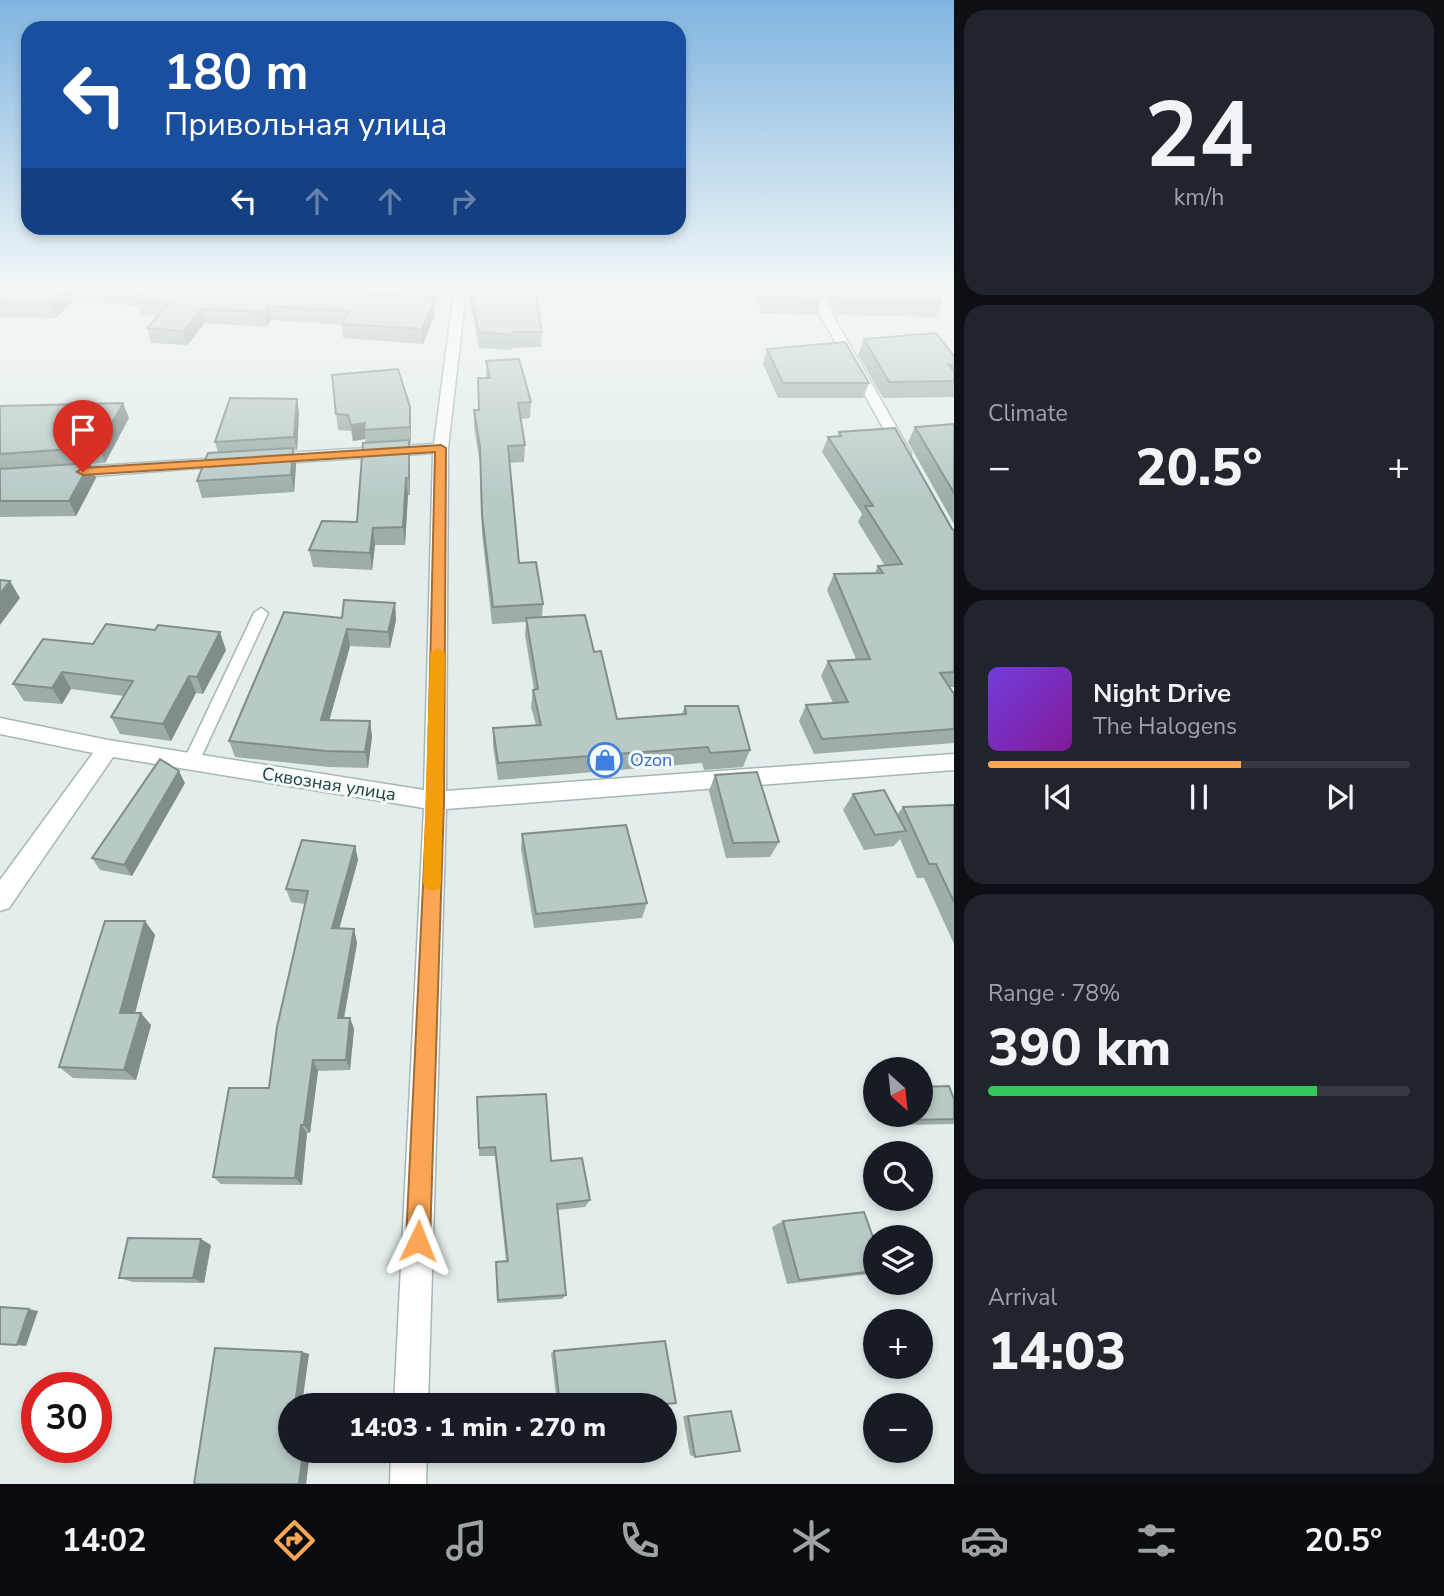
<!DOCTYPE html>
<html lang="en">
<head>
<meta charset="utf-8">
<style>
  :root { --surface:#171b24; --page:#20242c; --text:#f1f3f6; --muted:#9ea1a6; --line:#363941; --accent:#faa655 }
  body { margin:0; font-family:"Nunito Sans",sans-serif; background:var(--page); color:var(--text); height:100vh; display:flex; flex-direction:column; font-size:26px; white-space:nowrap }
  * { box-sizing:border-box; margin:0 }
  p { font-size:23px; color:var(--muted) }
  .icon { flex:none; width:38px; height:38px; fill:none; stroke:currentColor; stroke-width:2; stroke-linecap:round; stroke-linejoin:round }
  .map { position:relative; flex:1; overflow:hidden }
  .drawer { display:flex; flex-direction:column; gap:10px; padding:10px; background:#0d0f14; width:490px }
  .drawer>* { flex:none }
  .banner { position:absolute; left:21px; top:21px; width:665px; height:214px; border-radius:21px; box-shadow:0 4px 10px #0003; background:#1a4fa0; color:#fff; overflow:hidden }
  .needle { width:46px; rotate:153deg }
  .controls { position:absolute; left:863px; top:1057px; display:grid; gap:14px }
  .controls a { display:grid; place-items:center; width:70px; height:70px; border-radius:50%; background:var(--surface); box-shadow:0 4px 10px #0003; font-size:35px }
  .speed { position:absolute; left:21px; top:1372px; display:flex; gap:14px; font-size:35px; font-weight:700; text-align:center }
  .speed>* { display:grid; place-content:center; width:91px; height:91px; border-radius:50%; background:var(--surface); box-shadow:0 4px 10px #0003; line-height:1 }
  .speed .limit { border:10px solid #d22; background:#fff; color:#111 }
  .pin { position:absolute; display:grid; place-items:center; width:60px; height:60px; color:#fff; margin:-72px -30px; border-radius:50% 50% 50% 0; rotate:-45deg; box-shadow:0 0 7px #0007 }
  .pin .icon { rotate:45deg }
  .me { position:absolute; width:77px; margin:-38px; rotate:2deg; stroke-linejoin:round; filter:drop-shadow(0 0 5px #0008) }
  .turn { display:flex; align-items:center; gap:24px; height:147px; padding:0 28px; font-size:32px }
  .turn .icon { width:91px; height:91px; stroke-width:2.5 }
  .turn b { display:block; font-size:49px; line-height:60px }
  .lanes { display:flex; align-items:center; height:66px; padding:0 28px; background:#0003; justify-content:center; gap:35px; direction:ltr }
  .lanes .off { opacity:.35 }
  .big { font-size:52px; font-weight:800; line-height:1.1 }
  .drawer .card { flex:1; display:flex; flex-direction:column; justify-content:center; gap:10px; min-width:0; padding:0 24px; border-radius:21px; background:var(--page) }
  .drawer .dial { align-items:center; gap:0 }
  .dial b { font-size:91px; line-height:1 }
  .song { display:flex; align-items:center; gap:21px }
  .cover { width:84px; height:84px; border-radius:10px; background:linear-gradient(135deg,hsl(260 70% 55%),hsl(290 70% 35%)) }
  .played { height:7px; border-radius:4px; background:linear-gradient(90deg,var(--accent) 60%,var(--line) 60%) }
  .keys { display:flex; justify-content:space-around; direction:ltr }
  .heat { display:flex; justify-content:space-between; align-items:center; font-size:38px; direction:ltr }
  .charge { height:10px; border-radius:5px; background:linear-gradient(90deg,#34c759 78%,var(--line) 0) }
  .trip { position:absolute; left:278px; top:1393px; width:399px; height:70px; border-radius:35px; background:var(--surface); box-shadow:0 4px 10px #0003; font-weight:800; line-height:70px; text-align:center }
  .tabs { display:flex; height:112px; justify-content:space-around; align-items:center; background:#090b0e; color:var(--muted) }
  .tabs .icon { width:49px; height:49px }
  .tabs .active { color:var(--accent) }
  .tabs b { font-size:32px; color:var(--text) }
  main { display:flex; flex:1; min-height:0 }
  .map>svg:first-child { display:block }
  .lines { fill:none; stroke-linecap:round; stroke-linejoin:round }
  .service-casing { stroke:#a5b7b5; stroke-width:3 }
  .minor-casing { stroke:#a5b7b5; stroke-width:3 }
  .service { fill:#fff; fill-rule:evenodd }
  .minor { fill:#fff; fill-rule:evenodd }
  .wall { fill:#9eadaa }
  .shaded-wall { fill:#818d8b }
  .building { fill:#b8c9c6; stroke:#818d8b; stroke-width:2 }
  .route { fill:#faa655; stroke:#a26c37; stroke-width:2 }
  .slow { fill:#f59e0b }
  .labels { text-anchor:middle; stroke-width:6; stroke-linejoin:round; paint-order:stroke }
  .shop-label { font-size:18px; fill:#366cbe; stroke:#f4faf8; text-anchor:start }
  .street-label { font-size:18px; fill:#214140; stroke:#f4faf8 }
</style>
</head>
<body>
<main>
<div class="map">
<svg width="954" height="1484" viewBox="0 0 954 1484">
  <rect width="100%" height="100%" fill="#e3eeec"/>
  <g class="lines">
    <!-- service casing -->
    <g class="service-casing">
      <path id="service" d="M261 608 268 613 199 762 197 767H185L183 762 254 613Z"/>
    </g>
    <!-- minor casing -->
    <g class="minor-casing">
      <path id="minor" d="M454 291H466L448 448 446 791 954 754V770L446 809 428 1405H394L424 808 113 757 9 908 0 911V880L93 753 0 734V718L108 740 424 790 433 453 268 464 260 459 268 454 434 444Z
        M807 291H819L911 453 909 456 904 457 897 453Z
        M233 457 241 462 238 465 66 478 58 473 66 468Z
        M391 1451H427L426 1484H390Z"/>
    </g>
    <!-- service -->
    <use href="#service" class="service"/>
    <!-- minor -->
    <use href="#minor" class="minor"/>
  </g>
  <!-- wall -->
  <path class="wall" d="M0 291H445L440 302H435V314L423 344 343 338 342 325 271 320 267 327 205 323 187 345 151 343 147 328 158 316 141 315 138 306 73 301 56 318 0 317Z
    M468 291H534L542 332 541 347 512 348V350L479 348Z
    M754 291H817L822 299 817 315 761 313Z
    M821 291H934L942 302 936 317 836 315Z
    M864 339 954 356V397L883 398 858 355Z
    M767 349 869 383 863 398H778L763 364Z
    M486 361 531 402 530 418 521 419 525 445 524 462 509 463 519 563 543 604 542 617 594 652 617 719 682 714 685 706 750 750 743 767 704 770 702 763 498 780 493 745V728L536 725 531 707 533 690H534L525 635 526 622 492 624 482 533 480 464 474 427V410H478V378H486Z
    M332 375 411 423V443H409L410 495H408L405 545H375L372 570 313 567 309 550 357 522 366 443 365 439 353 441 351 431 338 430Z
    M0 406 129 418 105 463 90 464 96 478 76 516 0 517Z
    M299 412 297 450H293L296 465 294 492 202 498 197 481 218 453 215 442Z
    M954 424V524L908 442 915 427Z
    M839 432 954 530V687H950L954 694V743L814 754 799 721 806 705 833 703 821 676 828 661 856 659 827 590 834 574 875 573 878 566H885L858 522 862 514 822 452 828 437 838 436Z
    M395 603 396 620 390 648 350 646 329 720 370 721 372 737 368 768 329 767 235 757 229 741 342 618Z
    M93 644 226 650 203 694 196 693 171 741 120 734 111 717 124 696 71 689 62 704 24 701 13 684Z
    M715 775 779 842 770 857 726 858 709 791Z
    M185 783 132 876 100 870 92 858Z
    M853 794 897 815 903 807 954 805V944L924 878H917L900 839 894 846 864 850 843 810Z
    M522 834 647 903 642 918 534 928 521 849Z
    M355 846 358 860 339 928 354 929 357 943 344 1018H350L354 1029 350 1070 318 1071 310 1133H307L302 1185 221 1184 213 1177 269 1088 305 904 291 902 286 889Z
    M145 921 155 935 135 1013 151 1025 136 1080 73 1078 59 1067Z
    M477 1097 551 1161 590 1200 585 1207 557 1210 566 1295 562 1299 497 1303 496 1262 506 1261 495 1156H479Z
    M954 1099V1123L953 1124 905 1125 901 1115H920Z
    M783 1221 875 1243V1272L869 1274 787 1284 772 1227Z
    M211 1245 204 1283 133 1282 119 1278Z
    M554 1351 656 1405H557L551 1353Z
    M302 1352 309 1354 290 1451H310L306 1484H194Z
    M726 1411H731L695 1457 690 1455 683 1416Z"/>
  <!-- shaded-wall -->
  <path class="shaded-wall" d="M64 291H69L73 301 56 318 51 304Z
    M440 291H445L440 302Z
    M435 300V314L423 344 422 329Z
    M269 306 271 320 267 327 265 312Z
    M201 309 205 323 187 345 183 331Z
    M297 399 299 412 297 450 294 437Z
    M123 403 129 418 105 463 99 447Z
    M410 407 411 423V443L410 427Z
    M365 423V439L353 441 351 425Z
    M409 440 410 457V495L409 478Z
    M293 448 296 465 294 492 291 475Z
    M90 463 96 478 76 516 69 501Z
    M406 478 408 495 405 545 403 527Z
    M373 528 375 545 372 570 370 553Z
    M10 581 20 598 0 625V594Z
    M395 603 396 620 390 648 388 632Z
    M347 629 350 646 325 736 321 720Z
    M220 632 226 650 203 694 197 677Z
    M62 672 71 689 62 704 52 688Z
    M189 676 196 693 171 741 163 724Z
    M370 721 372 737 368 768 365 752Z
    M179 771 185 783 132 876 124 865Z
    M355 846 358 860 336 941 332 928Z
    M145 921 155 935 132 1025 120 1013Z
    M354 929 357 943 342 1029 338 1018Z
    M141 1013 151 1025 136 1080 124 1070Z
    M350 1018 354 1029 350 1070 346 1060Z
    M313 1060 318 1071 310 1133 304 1125Z
    M301 1125 307 1133 302 1185 295 1178Z
    M201 1239 211 1245 204 1283 193 1278Z
    M29 1309 38 1311 26 1346 17 1345Z
    M302 1352 309 1354 302 1405H295Z
    M308 1451H310L306 1484H299L303 1452Z"/>
  <!-- building -->
  <path class="building" d="M0 291H64L51 304 0 303Z
    M121 291H335L435 300 422 329 342 324 349 311 269 306 265 312 201 309 183 331 147 328 169 303 137 301 144 293Z
    M471 291H534L536 297 542 332H512V335L479 332Z
    M763 291H817L822 299 765 298Z
    M835 291H934L942 302 841 300Z
    M936 333 954 356V365H949L954 371V381L889 382 864 339Z
    M845 342 869 383H783L767 349Z
    M519 359 531 402 518 403 525 445 508 446 519 563 536 562 543 604 493 607 482 515 480 447 474 410H479L478 378H490L486 361Z
    M398 369 410 407V427L364 430 365 423 351 425 348 415 336 414 332 375Z
    M230 398 297 399 294 437 215 442Z
    M123 403 99 447 0 454V406Z
    M954 424V493L915 427Z
    M895 428 952 529 954 530V672L940 673 954 694V729L822 739 806 705 848 702 828 661 870 659 834 574 883 573 878 566 902 564 865 506H873L828 437 841 436 839 432Z
    M409 440V478H406L403 527 373 528 370 553 309 550 322 521 357 522 363 443Z
    M293 448 291 475 197 481 208 453Z
    M90 463 69 501H0V469Z
    M0 580 10 581 0 594Z
    M344 600 395 603 388 632 347 629 321 720 370 721 365 752 326 751 229 741 284 612 342 618Z
    M585 615 594 652 601 651 617 719 686 714 685 706H738L750 750 710 753 708 747 498 763 493 728 541 725 533 690 538 689 526 618Z
    M106 624 155 630 158 625 220 632 197 677 189 676 163 724 111 717 133 681 62 672 52 688 13 684 43 639 93 644Z
    M160 759 179 771 124 865 92 858Z
    M757 772 779 842 733 843 715 775Z
    M884 790 906 831 875 835 853 794Z
    M954 805V902L936 864H929L903 807Z
    M626 825 647 903 536 914 522 834Z
    M302 840 355 846 332 928 354 929 338 1018H350L346 1060H313L304 1125H301L295 1178 213 1177 229 1088H269L277 1027 308 891 286 889Z
    M105 921H145L120 1013H141L124 1070 59 1067Z
    M949 1086 954 1099V1119L912 1120 911 1115H920V1087Z
    M546 1094 551 1161 582 1158 590 1200 557 1204 566 1295 498 1300 496 1262 508 1261 495 1147 479 1148 477 1097Z
    M864 1212 875 1243V1271L799 1280 783 1221Z
    M128 1238 201 1239 193 1278H119Z
    M0 1307 29 1309 17 1345 0 1344Z
    M665 1341 676 1403 656 1405H560L554 1351Z
    M215 1348 302 1352 295 1405H290V1435L288 1452H303L299 1484H194Z
    M731 1411 740 1451 695 1457 688 1416Z"/>
  <!-- sky -->
  <linearGradient id="sky" x2="0" y2="1"><stop stop-color="#81b5e1"/><stop offset="0.58" stop-color="#f2f7f6"/><stop offset="1" stop-color="#f2f7f6" stop-opacity="0"/></linearGradient>
  <rect width="954" height="499" fill="url(#sky)"/>
  <!-- route -->
  <path class="route" d="M441 445 446 448 444 802 430 1241 426 1249 418 1253 409 1249 406 1241 427 802 435 452 83 475 77 472 83 468Z"/>
  <!-- slow -->
  <path class="slow" d="M438 648 445 653 441 883 439 889 432 891 426 889 423 883 430 653Z"/>
  <!-- icons -->
  <defs>
    <g id="shop-ring" transform="scale(1.75)"><circle r="9.5" fill="#f4faf8" stroke="#3f7fe0" stroke-width="1.5"/><path d="M-5-2.5h2.3a2.7 3.5 0 0 1 5.4 0H5L5.5 6h-11ZM-1.5-2.5h3a1.5 2.3 0 0 0-3 0Z" fill="#3f7fe0"/></g>
  </defs>
  <g fill-rule="evenodd">
    <use href="#shop-ring" x="605" y="760"/>
  </g>
  <g class="labels">
    <!-- shop labels -->
    <g class="shop-label">
      <text x="630" y="766">Ozon</text>
    </g>
    <!-- street labels -->
    <g class="street-label">
      <text transform="translate(329 784) rotate(9)" y="6">Сквозная улица</text>
    </g>
  </g>
</svg>
<div class="controls">
<a><svg class="needle" viewBox="-14 -14 28 28"><path d="M0-13l5 13h-10z" fill="#e53935"/><path d="M0 13l5-13h-10z" fill="#9ea1a6"/></svg></a>
<a><svg class="icon" aria-label="search" viewBox="0 0 24 24"><circle cx="10" cy="10" r="6"/><path d="M15 15l6 6"/></svg></a>
<a><svg class="icon" aria-label="layers" viewBox="0 0 24 24"><path d="M12 4l9 5-9 5-9-5zM3 14l9 5 9-5"/></svg></a>
<a>+</a>
<a>−</a>
</div>
<div class="speed"><div class="limit">30</div></div>
<div class="pin" style="left:83px;top:472px;background:#d93025"><svg class="icon" aria-label="arrive" viewBox="0 0 24 24"><path d="M6 21V4h12l-3 4 3 4H6"/></svg></div>
<svg class="me" style="left:418px;top:1241px" viewBox="-20 -20 40 40"><path d="M0-17L14 15 0 8-14 15z" fill="#faa655" stroke="#fff" stroke-width="4"/></svg>
<div class="trip">14:03 · 1 min · 270 m</div>
<div class="banner">
<div class="turn"><svg class="icon" aria-label="left" viewBox="0 0 24 24"><path d="M17 20v-9H6M10 6l-5 5 5 5"/></svg><div><b>180 m</b>Привольная улица</div></div>
<div class="lanes"><svg class="icon" aria-label="left" viewBox="0 0 24 24"><path d="M17 20v-9H6M10 6l-5 5 5 5"/></svg><svg class="icon off" aria-label="ahead" viewBox="0 0 24 24"><path d="M12 20V5M6 11l6-6 6 6"/></svg><svg class="icon off" aria-label="ahead" viewBox="0 0 24 24"><path d="M12 20V5M6 11l6-6 6 6"/></svg><svg class="icon off" aria-label="right" viewBox="0 0 24 24"><path d="M7 20v-9h11M14 6l5 5-5 5"/></svg></div>
</div>
</div>
<section class="drawer">
<div class="card dial"><b>24</b><p>km/h</p></div>
<div class="card"><p>Climate</p>
<div class="heat"><a>−</a><b class="big">20.5°</b><a>+</a></div>
</div>
<div class="card">
<div class="song"><i class="cover"></i><div><b>Night Drive</b><p>The Halogens</p></div></div>
<div class="played"></div>
<div class="keys"><svg class="icon" aria-label="previous" viewBox="0 0 24 24"><path d="M18 5L8 12l10 7zM5 5v14"/></svg><svg class="icon" aria-label="pause" viewBox="0 0 24 24"><path d="M8 5v14M16 5v14"/></svg><svg class="icon" aria-label="next" viewBox="0 0 24 24"><path d="M6 5l10 7-10 7zM19 5v14"/></svg></div>
</div>
<div class="card"><p>Range · 78%</p><b class="big">390 km</b><div class="charge"></div></div>
<div class="card"><p>Arrival</p><b class="big">14:03</b></div>
</section>
</main>
<nav class="tabs">
<b>14:02</b>
<svg class="icon active" aria-label="directions" viewBox="0 0 24 24"><path d="M12 3l9 9-9 9-9-9zM9 14v-3h6M13 9l2 2-2 2"/></svg>
<svg class="icon" aria-label="music" viewBox="0 0 24 24"><path d="M9 18V5l10-2v13"/><circle cx="6" cy="18" r="3"/><circle cx="16" cy="16" r="3"/></svg>
<svg class="icon" aria-label="phone" viewBox="0 0 24 24"><path d="M5 4h4l2 5-3 2q2 4 5 5l2-3 5 2v4C11 20 4 13 5 4z"/></svg>
<svg class="icon" aria-label="climate" viewBox="0 0 24 24"><path d="M12 3v18M4 7l16 10M4 17L20 7"/></svg>
<svg class="icon" aria-label="car" viewBox="0 0 24 24"><path d="M5 17H2v-5l4-1 3-4h7l3 4 3 1v5h-3M9 17h6M6 11h13"/><circle cx="7" cy="17" r="2"/><circle cx="17" cy="17" r="2"/></svg>
<svg class="icon" aria-label="filters" viewBox="0 0 24 24"><path d="M4 7h16M4 17h16"/><circle cx="9" cy="7" r="2"/><circle cx="15" cy="17" r="2"/></svg>
<b>20.5°</b>
</nav>
</body>
</html>
